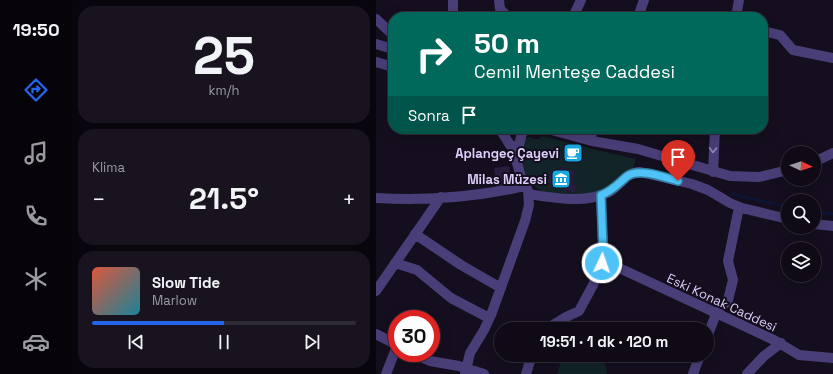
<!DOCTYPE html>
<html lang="tr">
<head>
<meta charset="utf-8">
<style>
  :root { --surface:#0f0a16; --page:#18131f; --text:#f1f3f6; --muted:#9b9aa1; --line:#2f2b35; --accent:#2563eb }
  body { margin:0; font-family:"Space Grotesk",sans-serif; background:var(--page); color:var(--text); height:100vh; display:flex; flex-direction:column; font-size:15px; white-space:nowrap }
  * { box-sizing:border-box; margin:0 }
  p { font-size:13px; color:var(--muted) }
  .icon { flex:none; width:22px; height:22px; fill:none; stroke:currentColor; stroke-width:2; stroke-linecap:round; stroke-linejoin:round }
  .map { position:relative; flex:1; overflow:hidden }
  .details { display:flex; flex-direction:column; gap:6px; padding:6px; background:#08060c; width:304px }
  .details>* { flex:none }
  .banner { position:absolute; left:12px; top:12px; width:380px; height:122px; border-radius:16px; box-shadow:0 4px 16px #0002,0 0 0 1px var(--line); background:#00695c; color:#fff; overflow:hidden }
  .needle { width:26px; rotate:94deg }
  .tools { position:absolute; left:405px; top:146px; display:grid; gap:8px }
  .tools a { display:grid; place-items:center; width:40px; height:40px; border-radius:50%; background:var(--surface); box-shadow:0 4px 16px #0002,0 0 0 1px var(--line); font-size:20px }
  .speed { position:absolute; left:12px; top:310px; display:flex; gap:8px; font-size:20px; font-weight:700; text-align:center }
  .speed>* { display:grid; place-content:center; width:52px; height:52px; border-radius:50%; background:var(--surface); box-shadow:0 4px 16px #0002,0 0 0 1px var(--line); line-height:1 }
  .speed .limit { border:6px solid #d22; background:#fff; color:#111 }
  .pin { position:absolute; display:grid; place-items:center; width:34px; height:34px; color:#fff; margin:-41px -17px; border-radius:50% 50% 50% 0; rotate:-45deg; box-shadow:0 0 4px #0007 }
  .pin .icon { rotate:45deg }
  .me { position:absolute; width:44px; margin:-22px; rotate:3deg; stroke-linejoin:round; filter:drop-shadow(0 0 3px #0008) }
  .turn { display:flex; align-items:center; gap:14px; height:84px; padding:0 20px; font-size:18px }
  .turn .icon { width:52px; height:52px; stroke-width:2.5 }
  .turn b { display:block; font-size:28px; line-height:34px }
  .then { display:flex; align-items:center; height:38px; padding:0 20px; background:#0003; gap:8px; font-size:15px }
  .big { font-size:30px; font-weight:700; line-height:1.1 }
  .details .card { flex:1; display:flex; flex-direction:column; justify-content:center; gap:6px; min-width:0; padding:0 14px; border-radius:16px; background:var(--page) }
  .details .dial { align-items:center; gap:0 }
  .dial b { font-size:52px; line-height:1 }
  .song { display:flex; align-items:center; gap:12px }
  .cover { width:48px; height:48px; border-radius:6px; background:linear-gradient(135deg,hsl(10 70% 55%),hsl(190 70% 35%)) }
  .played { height:4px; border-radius:2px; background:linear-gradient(90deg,var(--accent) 50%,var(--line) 50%) }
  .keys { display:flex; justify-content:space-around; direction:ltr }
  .heat { display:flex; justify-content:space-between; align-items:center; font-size:22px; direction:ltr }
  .trip { position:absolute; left:118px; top:322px; width:220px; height:40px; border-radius:20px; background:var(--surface); box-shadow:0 4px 16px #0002,0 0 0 1px var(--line); font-weight:700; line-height:40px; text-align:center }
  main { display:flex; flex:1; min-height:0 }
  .dock { display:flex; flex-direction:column; width:72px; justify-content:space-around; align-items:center; background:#060409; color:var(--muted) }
  .dock .icon { width:28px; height:28px }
  .dock .on { color:var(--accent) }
  .dock b { font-size:18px; color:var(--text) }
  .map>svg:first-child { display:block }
  .green { fill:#122427; fill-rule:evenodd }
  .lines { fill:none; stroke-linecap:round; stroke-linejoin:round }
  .stream { stroke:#0d1537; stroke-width:2.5 }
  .building { fill:#281c3d }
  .minor { stroke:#4a3e78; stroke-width:10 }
  .oneway { stroke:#9386b9 }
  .route-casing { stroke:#337fa1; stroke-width:10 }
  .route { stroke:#4fc3f7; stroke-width:7 }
  .labels { text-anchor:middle; stroke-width:4; stroke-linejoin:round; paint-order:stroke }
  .poi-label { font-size:13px; font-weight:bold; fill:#dccffa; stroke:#140e1e; text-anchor:end }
  .street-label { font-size:13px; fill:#dccffa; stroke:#140e1e }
</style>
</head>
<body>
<main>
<nav class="dock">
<b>19:50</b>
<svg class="icon on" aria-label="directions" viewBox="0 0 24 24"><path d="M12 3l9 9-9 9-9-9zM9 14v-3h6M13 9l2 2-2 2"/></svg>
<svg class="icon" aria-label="music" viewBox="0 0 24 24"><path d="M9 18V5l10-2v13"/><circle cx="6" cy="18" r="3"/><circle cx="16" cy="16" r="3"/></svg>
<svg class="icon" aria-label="phone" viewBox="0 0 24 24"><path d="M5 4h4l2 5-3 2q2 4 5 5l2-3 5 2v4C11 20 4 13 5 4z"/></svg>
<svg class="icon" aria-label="climate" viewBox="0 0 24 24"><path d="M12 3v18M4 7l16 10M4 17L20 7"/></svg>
<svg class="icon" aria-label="car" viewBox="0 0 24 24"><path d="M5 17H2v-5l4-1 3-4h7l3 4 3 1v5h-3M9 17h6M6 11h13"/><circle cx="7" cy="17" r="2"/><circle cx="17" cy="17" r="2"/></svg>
</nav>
<section class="details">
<div class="card dial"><b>25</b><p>km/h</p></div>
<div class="card"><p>Klima</p>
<div class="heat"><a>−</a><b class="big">21.5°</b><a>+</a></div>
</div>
<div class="card">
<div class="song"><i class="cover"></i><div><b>Slow Tide</b><p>Marlow</p></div></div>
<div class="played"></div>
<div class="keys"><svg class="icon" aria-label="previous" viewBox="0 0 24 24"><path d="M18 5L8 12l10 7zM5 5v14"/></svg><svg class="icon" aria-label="pause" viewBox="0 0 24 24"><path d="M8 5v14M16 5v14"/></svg><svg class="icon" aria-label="next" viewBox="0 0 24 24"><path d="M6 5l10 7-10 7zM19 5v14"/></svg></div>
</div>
</section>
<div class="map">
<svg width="457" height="374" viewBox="0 0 457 374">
  <rect width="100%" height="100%" fill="#140e1e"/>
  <!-- green -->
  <path class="green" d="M166 136 225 151 260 159 257 168 232 189 201 197 168 192 154 184 146 169 145 156 149 139 154 137 159 139H163ZM184 167 199 171 196 184 201 186 199 193 183 189 184 186 171 183 174 173 182 175Z
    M184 355H228L231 374H181L184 365Z"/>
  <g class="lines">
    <!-- stream -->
    <path class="stream" d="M356 194 412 207
      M438 212 457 214"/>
  </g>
  <!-- building -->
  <path class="building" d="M133 166 135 184 120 186 118 168Z
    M184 167 199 171 196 184 201 185 199 193 183 189 184 186 171 183 174 173 182 175Z"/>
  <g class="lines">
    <!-- minor -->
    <path class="minor" d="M77 0V17
      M123 0 124 9 132 17
      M197 17 205 0
      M262 17 268 0
      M360 17 363 0
      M0 19 17 35
      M387 31 404 35 417 50 457 58
      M0 44 17 49
      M0 62 17 67
      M124 129 134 145 142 148
      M172 129 216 141 262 149 354 176 383 177 412 170
      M215 129 216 141
      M438 162 457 153
      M337 172 339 129
      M153 194C177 198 210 204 233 192 244 186 250 172 264 172L316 184 332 190 354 203 366 208 412 219
      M0 198C49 201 101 197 149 186
      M438 224 457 226
      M39 234 85 265 125 288
      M226 260 398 340 423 355 457 358
      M19 263 41 270 75 298 113 318
      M0 291 65 197
      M168 329 172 328 190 317 203 311 217 285 226 263 227 247 225 195
      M0 334 21 345
      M331 337 340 314 352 300 357 280 352 261 363 207
      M36 353 54 361 83 366 108 374
      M10 374 21 346
      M89 374 94 353 108 330 115 315 149 221 153 205 152 191 145 177 141 163 142 149 147 129
      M150 374 156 355
      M317 374 324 355
      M371 374 388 356 405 343"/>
  </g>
  <!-- one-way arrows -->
  <defs><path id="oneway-chevron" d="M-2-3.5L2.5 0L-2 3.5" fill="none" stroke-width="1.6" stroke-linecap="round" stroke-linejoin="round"/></defs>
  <use class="oneway" href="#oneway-chevron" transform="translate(337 150) rotate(92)"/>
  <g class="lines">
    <!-- route casing -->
    <g class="route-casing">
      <path id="route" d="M226 263 227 247 225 195C236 191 242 184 250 177 262 167 288 177 302 181"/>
    </g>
    <!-- route -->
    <use href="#route" class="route"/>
  </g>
  <!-- icons -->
  <defs>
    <g id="cafe-square" transform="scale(1)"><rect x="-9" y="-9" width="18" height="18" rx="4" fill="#16a8e0" stroke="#140e1e"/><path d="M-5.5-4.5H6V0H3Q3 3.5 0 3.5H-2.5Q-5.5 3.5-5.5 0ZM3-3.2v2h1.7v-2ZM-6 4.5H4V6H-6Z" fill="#fff"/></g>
    <g id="museum-square" transform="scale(1)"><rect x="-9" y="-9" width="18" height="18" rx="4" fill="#16a8e0" stroke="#140e1e"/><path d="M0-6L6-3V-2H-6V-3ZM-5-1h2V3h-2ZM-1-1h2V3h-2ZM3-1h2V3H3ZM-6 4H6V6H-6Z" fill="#fff"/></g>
  </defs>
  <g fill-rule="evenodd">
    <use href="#cafe-square" x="197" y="153"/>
    <use href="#museum-square" x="185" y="179"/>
  </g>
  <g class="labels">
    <!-- poi labels -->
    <g class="poi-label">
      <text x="183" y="158">Aplangeç Çayevi</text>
      <text x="171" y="184">Milas Müzesi</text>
    </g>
    <!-- street labels -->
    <g class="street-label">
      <text transform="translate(346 302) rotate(25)" y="5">Eski Konak Caddesi</text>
    </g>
  </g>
</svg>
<div class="tools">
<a><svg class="needle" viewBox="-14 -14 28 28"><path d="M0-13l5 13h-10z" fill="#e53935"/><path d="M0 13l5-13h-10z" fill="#9b9aa1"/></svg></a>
<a><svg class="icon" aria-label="search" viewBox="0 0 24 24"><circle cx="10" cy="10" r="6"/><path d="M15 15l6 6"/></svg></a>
<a><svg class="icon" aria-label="layers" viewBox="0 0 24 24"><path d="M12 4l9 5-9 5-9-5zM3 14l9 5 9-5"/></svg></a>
</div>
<div class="speed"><div class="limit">30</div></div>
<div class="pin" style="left:302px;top:181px;background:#d93025"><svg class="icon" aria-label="arrive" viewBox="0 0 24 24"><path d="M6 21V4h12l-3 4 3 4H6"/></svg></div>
<svg class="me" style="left:226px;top:263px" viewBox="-20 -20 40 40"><circle r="17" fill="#4fc3f7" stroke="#fff" stroke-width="3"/><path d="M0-11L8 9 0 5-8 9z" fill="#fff"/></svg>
<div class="trip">19:51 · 1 dk · 120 m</div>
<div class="banner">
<div class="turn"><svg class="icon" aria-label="right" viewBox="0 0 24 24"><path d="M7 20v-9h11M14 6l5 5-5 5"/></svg><div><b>50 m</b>Cemil Menteşe Caddesi</div></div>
<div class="then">Sonra<svg class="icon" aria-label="arrive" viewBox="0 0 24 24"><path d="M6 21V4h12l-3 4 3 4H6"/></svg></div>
</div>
</div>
</main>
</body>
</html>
